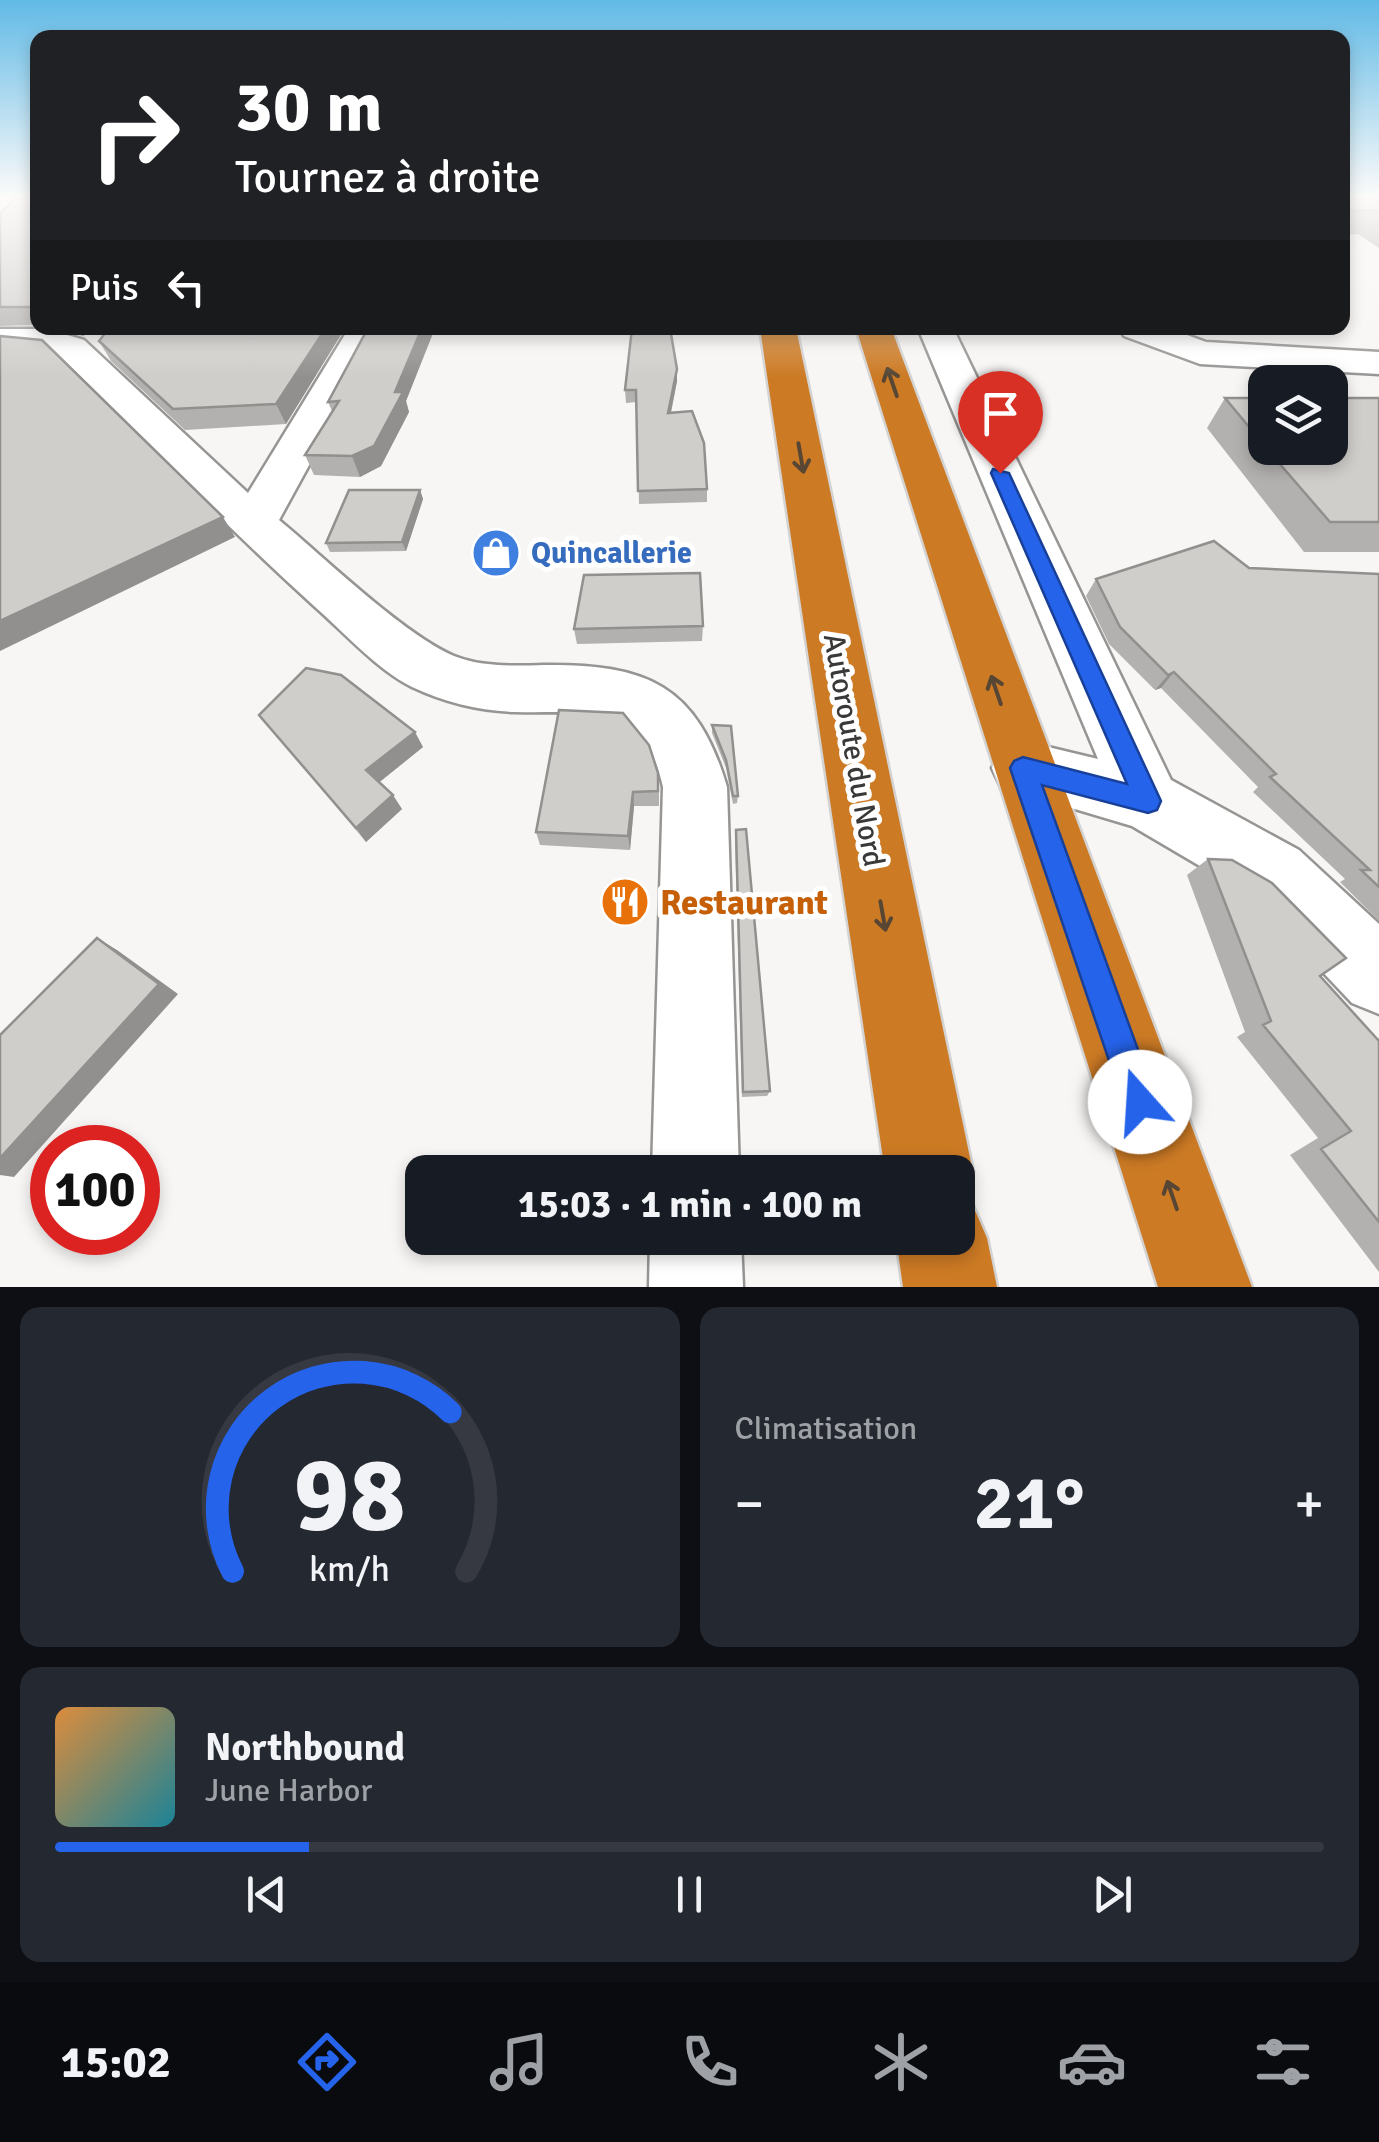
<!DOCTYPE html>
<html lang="fr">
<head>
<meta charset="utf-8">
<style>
  :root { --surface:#171b24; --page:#242831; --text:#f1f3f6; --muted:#9ea1a6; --line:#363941; --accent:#2563eb }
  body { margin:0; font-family:Signika,sans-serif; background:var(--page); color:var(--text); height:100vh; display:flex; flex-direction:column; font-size:38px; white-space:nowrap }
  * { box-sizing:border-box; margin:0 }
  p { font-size:32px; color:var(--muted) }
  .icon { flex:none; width:55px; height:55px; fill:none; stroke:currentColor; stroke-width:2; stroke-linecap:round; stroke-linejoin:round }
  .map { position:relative; height:1287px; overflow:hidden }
  .sheet { display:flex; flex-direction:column; gap:20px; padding:20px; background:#0d0f14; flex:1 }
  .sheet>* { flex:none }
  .guide { position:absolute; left:30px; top:30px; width:1320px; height:305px; border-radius:20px; box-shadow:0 5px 15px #0003; background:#202124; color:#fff; overflow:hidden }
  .controls { position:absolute; left:1248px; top:365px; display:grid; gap:20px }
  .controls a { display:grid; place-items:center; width:100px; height:100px; border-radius:20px; background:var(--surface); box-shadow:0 5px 15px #0003; font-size:50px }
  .speed { position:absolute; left:30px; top:1125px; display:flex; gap:20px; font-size:50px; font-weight:700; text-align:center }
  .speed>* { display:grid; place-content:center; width:130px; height:130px; border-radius:50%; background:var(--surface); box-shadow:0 5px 15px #0003; line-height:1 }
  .speed .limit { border:15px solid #d22; background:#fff; color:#111 }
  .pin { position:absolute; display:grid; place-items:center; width:85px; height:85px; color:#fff; margin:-102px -42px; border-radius:50% 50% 50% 0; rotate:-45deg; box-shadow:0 0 10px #0007 }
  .pin .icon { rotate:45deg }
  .me { position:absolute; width:110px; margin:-55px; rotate:341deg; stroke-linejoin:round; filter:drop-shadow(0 0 8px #0008) }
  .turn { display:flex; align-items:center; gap:35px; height:210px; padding:0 40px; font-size:45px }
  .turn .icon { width:130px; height:130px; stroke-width:2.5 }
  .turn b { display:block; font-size:70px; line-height:85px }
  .then { display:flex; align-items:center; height:95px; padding:0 40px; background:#0003; gap:20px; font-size:38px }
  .big { font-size:75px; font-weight:700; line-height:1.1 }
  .sheet .widget { flex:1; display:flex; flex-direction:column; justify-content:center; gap:15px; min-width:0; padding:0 35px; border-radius:20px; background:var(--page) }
  .sheet .dial { align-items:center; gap:0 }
  .dial svg { height:260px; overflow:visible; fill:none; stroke:var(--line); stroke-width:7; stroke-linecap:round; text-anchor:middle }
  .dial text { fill:var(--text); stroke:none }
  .song { display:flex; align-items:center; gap:30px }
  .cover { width:120px; height:120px; border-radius:15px; background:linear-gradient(135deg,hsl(30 70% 55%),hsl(190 70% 35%)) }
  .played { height:10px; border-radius:5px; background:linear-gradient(90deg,var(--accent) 20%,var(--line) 20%) }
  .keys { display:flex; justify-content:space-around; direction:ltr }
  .heat { display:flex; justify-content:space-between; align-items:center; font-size:55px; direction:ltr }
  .sheet .tiles { flex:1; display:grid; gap:20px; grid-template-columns:1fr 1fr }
  .widget:last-child { grid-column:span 2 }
  .trip { position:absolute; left:405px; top:1155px; width:570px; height:100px; border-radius:20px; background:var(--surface); box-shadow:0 5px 15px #0003; font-weight:700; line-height:100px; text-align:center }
  .tabs { display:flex; height:160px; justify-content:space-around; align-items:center; background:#090b0e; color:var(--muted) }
  .tabs .icon { width:70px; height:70px }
  .tabs .on { color:var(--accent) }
  .tabs b { font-size:45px; color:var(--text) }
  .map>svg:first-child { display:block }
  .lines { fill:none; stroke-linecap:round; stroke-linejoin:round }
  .minor-casing { stroke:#979593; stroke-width:5 }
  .motorway-casing { stroke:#d4d3d3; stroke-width:5 }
  .minor { fill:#fff; fill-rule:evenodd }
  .motorway { fill:#cc7a24; fill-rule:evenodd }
  .wall { fill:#b3b1af }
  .shaded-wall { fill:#92908e }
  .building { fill:#d0cecb; stroke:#92908e; stroke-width:2.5 }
  .oneway { stroke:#574634 }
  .route { fill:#2563eb; stroke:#184099; stroke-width:2.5 }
  .labels { text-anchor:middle; stroke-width:10; stroke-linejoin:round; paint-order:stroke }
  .shop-label { font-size:30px; font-weight:bold; fill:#366cbe; stroke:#fff; text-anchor:start }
  .street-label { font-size:30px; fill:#3a3938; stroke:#fff }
  .near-food-label { font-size:35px; font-weight:bold; fill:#c56008; stroke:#fff; text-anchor:start }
</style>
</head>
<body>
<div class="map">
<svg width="1379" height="1287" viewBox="0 0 1379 1287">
  <rect width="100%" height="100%" fill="#f8f6f4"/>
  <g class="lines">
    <!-- minor casing -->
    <g class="minor-casing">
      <path id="minor" d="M349 328H384L279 520C325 558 403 634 454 656 481 667 515 666 544 665 647 664 697 685 727 787L739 1172H652L663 787C643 699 588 714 515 712 480 711 444 702 412 687 375 668 344 632 313 605 225 525 142 440 58 356L44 351H0V329H47L84 340 248 493Z
        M918 328H953L1171 780 1299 850 1379 924V1014L1352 1003 1251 896 1132 826 1001 787 992 768 1001 749 1023 741 1098 759Z
        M1119 328H1168L1206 342 1379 352V374L1200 364 1124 336Z
        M650 1238H741L743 1287H649Z"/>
    </g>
    <!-- motorway casing -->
    <g class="motorway-casing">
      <path id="motorway" d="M760 328H796L973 1172 961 1201 973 1206 987 1238 997 1287H903L896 1238H958V1172H885Z
        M856 328H891L1252 1287H1158Z"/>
    </g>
    <!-- minor -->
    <use href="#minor" class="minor"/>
    <!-- motorway -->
    <use href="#motorway" class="motorway"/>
  </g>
  <!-- wall -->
  <path class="wall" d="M38 198V325L0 326V213Z
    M1342 198H1379V248L1358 234 1342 235Z
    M55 328H93L83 336Z
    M109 328H345L286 424 185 430 111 361 99 341Z
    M368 328H435L406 401 409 412 381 466 360 477 314 475 305 455 332 411 328 402Z
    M677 369V381L671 413 707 489V502L639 504 637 402 626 403 625 390Z
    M1225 398H1265V448H1330L1379 398V552H1304L1207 428Z
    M420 490 423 499 406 551 330 552 326 543Z
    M1249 568 1379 574V921L1340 882 1345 879 1253 792 1258 787 1161 688 1155 690 1109 644 1086 596 1096 579Z
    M703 626 702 641 577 644 574 629Z
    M559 710 659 788V806H634L630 850 540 845 536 832Z
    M259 715 423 747 379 782 402 809 366 842Z
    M712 725 731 726 738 796 737 803 733 804 726 768 712 733Z
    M736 830 770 1091 767 1096 742 1097 735 841Z
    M1208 859 1320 976 1377 1039 1379 1038V1272L1290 1155 1318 1138 1237 1037 1245 1032 1187 875Z"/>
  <!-- shaded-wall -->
  <path class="shaded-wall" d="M78 328H93L83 336Z
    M326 328H345L286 424 276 404Z
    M422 328H435L406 401 409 412 381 466 360 477 352 456 395 392Z
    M677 369V381L668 426V413Z
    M420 490 423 499 406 551 402 542Z
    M223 517 235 537 0 651V621Z
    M1174 672 1161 688 1155 690 1168 675Z
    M415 732 423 747 376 785 366 770Z
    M633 792 634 806 630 850 628 836Z
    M393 795 402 809 366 842 356 828Z
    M97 938 117 950 178 994 14 1177 0 1175V1158Z"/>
  <!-- building -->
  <path class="building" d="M16 198H38V307H0V213Z
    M1342 198H1378L1379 213 1374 210 1342 211Z
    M109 328H326L276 404 173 409 99 341Z
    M368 328H422L395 392H403L374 446 352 456 305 455 339 401 328 402Z
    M632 328H670L677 369 668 413 692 411 704 443 707 489 638 491 636 390H625Z
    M0 336 42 340 223 517 0 621Z
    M1225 398H1265V446Z
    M1330 398H1379V522H1330L1266 448H1330Z
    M349 490H420L402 542 326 543Z
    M1214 541 1249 568 1379 574V887L1361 870H1370L1270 777 1276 774 1174 672 1168 675 1120 627 1096 579Z
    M700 573 703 626 574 629 584 575Z
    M306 668 341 675 415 732 366 770 393 795 356 828 259 715Z
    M559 710 623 713 649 745 658 773V791L633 792 628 836 536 832Z
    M712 725 731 726 738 796H733L726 760Z
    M746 829 770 1091 743 1092 736 830Z
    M1208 859 1232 860 1272 883 1346 958 1320 976 1379 1041V1222L1321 1149 1351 1131 1263 1025 1271 1021Z
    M97 938 159 984 0 1158V1035Z"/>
  <!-- one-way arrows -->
  <defs><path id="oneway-shaft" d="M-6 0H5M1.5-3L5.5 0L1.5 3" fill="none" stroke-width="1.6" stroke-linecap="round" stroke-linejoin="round" transform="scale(2.5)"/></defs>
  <g class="oneway">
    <use href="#oneway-shaft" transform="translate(892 382) rotate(-109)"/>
    <use href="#oneway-shaft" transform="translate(801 458) rotate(80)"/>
    <use href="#oneway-shaft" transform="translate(996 690) rotate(-109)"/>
    <use href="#oneway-shaft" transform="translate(883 916) rotate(80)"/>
    <use href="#oneway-shaft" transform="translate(1172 1195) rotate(-109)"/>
  </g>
  <!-- sky -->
  <linearGradient id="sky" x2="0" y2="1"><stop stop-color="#61bae6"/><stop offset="0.52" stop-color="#fcfbfa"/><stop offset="1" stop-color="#fcfbfa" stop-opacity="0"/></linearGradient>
  <rect width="1379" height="378" fill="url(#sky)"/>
  <!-- route -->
  <path class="route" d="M993 469 1009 473 1161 801 1157 810 1148 813 1042 785 1157 1102 1152 1114 1140 1119 1128 1114 1123 1102 1010 768 1014 761 1023 757 1127 784 991 473Z"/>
  <!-- icons -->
  <defs>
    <g id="shop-disc" transform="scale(2.5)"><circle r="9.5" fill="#3f7fe0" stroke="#fff"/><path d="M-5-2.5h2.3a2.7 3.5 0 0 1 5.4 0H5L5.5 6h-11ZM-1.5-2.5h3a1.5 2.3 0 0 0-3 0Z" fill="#fff"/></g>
    <g id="restaurant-disc" transform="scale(2.5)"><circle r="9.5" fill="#e8710a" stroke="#fff"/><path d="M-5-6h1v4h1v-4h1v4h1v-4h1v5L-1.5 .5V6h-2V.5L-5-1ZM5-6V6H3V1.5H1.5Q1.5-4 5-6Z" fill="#fff"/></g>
  </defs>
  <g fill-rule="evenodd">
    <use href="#shop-disc" x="496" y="553"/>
    <use href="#restaurant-disc" x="625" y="902"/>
  </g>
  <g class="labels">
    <!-- shop labels -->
    <g class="shop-label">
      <text x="531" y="563">Quincallerie</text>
    </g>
    <!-- street labels -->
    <g class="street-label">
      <text transform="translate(854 750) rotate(80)" y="10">Autoroute du Nord</text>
    </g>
    <!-- near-food labels -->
    <g class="near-food-label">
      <text x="660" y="914">Restaurant</text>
    </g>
  </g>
</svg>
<div class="controls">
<a><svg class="icon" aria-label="layers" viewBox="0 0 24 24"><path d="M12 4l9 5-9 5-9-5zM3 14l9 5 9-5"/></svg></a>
</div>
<div class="speed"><div class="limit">100</div></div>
<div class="pin" style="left:1000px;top:473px;background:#d93025"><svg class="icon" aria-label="arrive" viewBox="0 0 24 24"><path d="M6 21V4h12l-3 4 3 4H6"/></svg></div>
<svg class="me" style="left:1140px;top:1102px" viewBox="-20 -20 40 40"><circle r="19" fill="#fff"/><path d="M0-13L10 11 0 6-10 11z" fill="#2563eb"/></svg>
<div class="trip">15:03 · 1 min · 100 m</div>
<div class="guide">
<div class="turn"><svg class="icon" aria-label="right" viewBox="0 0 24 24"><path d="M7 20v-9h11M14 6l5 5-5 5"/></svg><div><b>30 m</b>Tournez à droite</div></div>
<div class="then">Puis<svg class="icon" aria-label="left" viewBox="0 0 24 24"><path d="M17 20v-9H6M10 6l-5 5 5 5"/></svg></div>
</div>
</div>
<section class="sheet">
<div class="tiles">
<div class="widget dial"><svg viewBox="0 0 100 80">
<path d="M14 69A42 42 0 1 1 86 69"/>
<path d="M14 69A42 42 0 0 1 81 20" stroke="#2563eb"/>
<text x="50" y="56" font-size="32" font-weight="700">98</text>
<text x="50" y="72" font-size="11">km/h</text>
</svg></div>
<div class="widget"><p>Climatisation</p>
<div class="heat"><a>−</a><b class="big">21°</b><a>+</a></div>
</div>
<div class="widget">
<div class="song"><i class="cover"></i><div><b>Northbound</b><p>June Harbor</p></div></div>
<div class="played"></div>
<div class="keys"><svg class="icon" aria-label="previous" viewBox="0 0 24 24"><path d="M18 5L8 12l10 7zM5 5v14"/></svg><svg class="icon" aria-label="pause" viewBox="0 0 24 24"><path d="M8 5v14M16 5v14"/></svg><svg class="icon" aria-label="next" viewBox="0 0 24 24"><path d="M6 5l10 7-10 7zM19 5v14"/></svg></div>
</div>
</div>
</section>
<nav class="tabs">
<b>15:02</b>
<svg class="icon on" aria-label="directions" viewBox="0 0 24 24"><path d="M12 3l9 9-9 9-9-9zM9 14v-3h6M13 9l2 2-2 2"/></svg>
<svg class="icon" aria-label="music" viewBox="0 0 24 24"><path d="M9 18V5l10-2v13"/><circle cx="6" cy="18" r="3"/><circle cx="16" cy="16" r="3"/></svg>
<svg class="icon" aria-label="phone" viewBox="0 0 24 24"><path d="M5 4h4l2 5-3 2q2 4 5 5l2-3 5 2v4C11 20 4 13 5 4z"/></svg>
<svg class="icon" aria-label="climate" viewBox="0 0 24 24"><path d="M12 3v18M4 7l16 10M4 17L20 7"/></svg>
<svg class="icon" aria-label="car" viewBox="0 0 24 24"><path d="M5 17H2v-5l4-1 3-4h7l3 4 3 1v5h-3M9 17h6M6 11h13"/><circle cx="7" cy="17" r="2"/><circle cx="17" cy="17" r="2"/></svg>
<svg class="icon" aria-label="filters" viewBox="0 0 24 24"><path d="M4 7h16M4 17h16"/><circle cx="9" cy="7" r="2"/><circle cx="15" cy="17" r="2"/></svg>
</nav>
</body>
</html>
